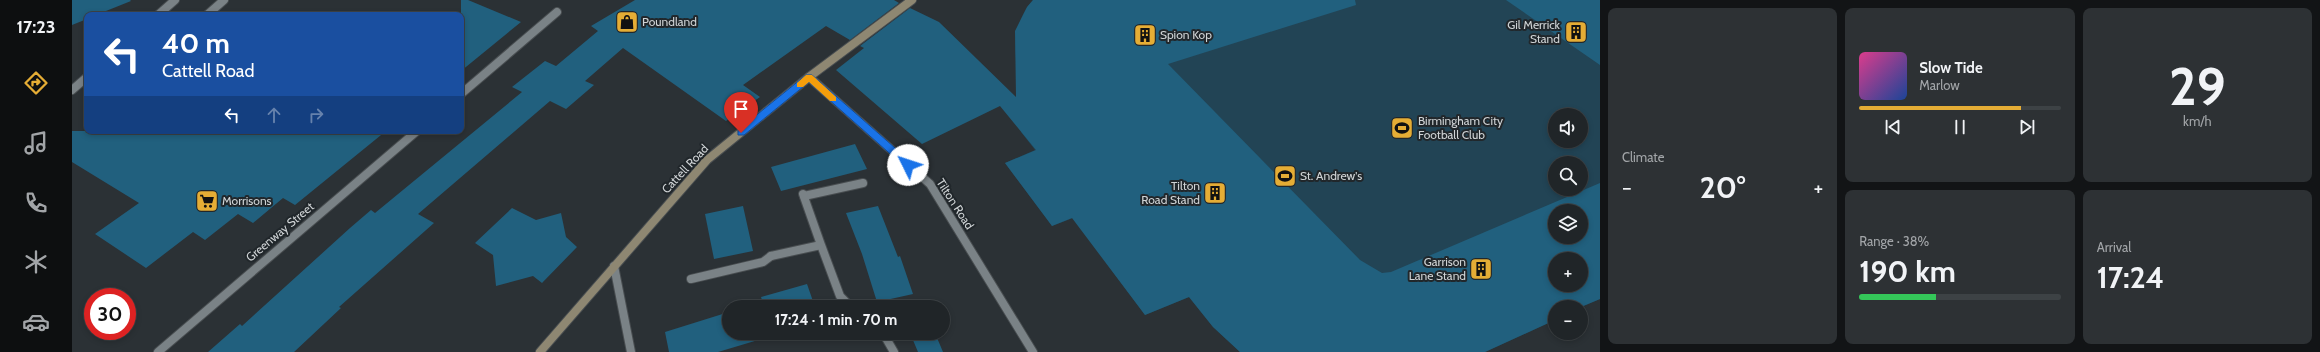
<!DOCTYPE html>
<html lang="en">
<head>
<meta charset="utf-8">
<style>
  :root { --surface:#202528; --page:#2d3134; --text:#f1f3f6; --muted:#a2a5a8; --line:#3d4245; --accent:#e5ad35 }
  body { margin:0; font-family:Cabin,sans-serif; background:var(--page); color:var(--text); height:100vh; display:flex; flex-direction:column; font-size:15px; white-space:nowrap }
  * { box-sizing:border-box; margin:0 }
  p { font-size:13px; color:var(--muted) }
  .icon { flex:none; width:22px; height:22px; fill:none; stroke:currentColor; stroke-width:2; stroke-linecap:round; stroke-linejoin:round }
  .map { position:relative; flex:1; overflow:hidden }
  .details { display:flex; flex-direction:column; gap:8px; padding:8px; background:#121416; width:720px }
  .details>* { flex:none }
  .banner { position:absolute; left:12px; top:12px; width:380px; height:122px; border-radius:8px; box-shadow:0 2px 6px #0003,0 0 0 1px var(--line); background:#1a4fa0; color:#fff; overflow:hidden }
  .buttons { position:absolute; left:1476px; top:108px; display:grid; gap:8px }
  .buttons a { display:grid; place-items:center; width:40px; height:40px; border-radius:50%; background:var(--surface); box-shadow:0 2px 6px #0003,0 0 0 1px var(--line); font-size:20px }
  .speed { position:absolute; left:12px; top:288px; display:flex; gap:8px; font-size:20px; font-weight:700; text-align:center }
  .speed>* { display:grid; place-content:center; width:52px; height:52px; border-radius:50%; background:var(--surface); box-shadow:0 2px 6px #0003,0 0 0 1px var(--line); line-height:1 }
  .speed .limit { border:6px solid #d22; background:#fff; color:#111 }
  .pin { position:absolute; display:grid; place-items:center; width:34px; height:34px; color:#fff; margin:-41px -17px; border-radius:50% 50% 50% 0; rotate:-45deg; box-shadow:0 0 4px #0007 }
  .pin .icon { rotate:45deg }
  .me { position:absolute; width:44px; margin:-22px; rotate:311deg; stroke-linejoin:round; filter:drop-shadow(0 0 3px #0008) }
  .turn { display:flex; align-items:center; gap:14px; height:84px; padding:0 12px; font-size:18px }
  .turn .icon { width:52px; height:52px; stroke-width:2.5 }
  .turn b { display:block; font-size:28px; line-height:34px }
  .lanes { display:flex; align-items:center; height:38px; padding:0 12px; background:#0003; justify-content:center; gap:20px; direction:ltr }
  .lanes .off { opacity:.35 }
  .big { font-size:30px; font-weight:700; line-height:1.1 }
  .details .widget { flex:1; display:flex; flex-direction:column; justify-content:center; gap:6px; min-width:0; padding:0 14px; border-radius:8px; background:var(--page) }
  .details .dial { align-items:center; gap:0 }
  .dial b { font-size:52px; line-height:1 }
  .song { display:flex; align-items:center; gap:12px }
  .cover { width:48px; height:48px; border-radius:6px; background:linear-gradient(135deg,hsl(330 70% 55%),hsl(220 70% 35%)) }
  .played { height:4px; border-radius:2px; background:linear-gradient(90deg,var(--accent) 80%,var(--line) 80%) }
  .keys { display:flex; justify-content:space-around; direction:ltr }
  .heat { display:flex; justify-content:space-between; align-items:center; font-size:22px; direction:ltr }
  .charge { height:6px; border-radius:3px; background:linear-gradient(90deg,#34c759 38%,var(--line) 0) }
  .details .tiles { flex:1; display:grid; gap:8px; grid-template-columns:repeat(3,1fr) }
  .widget:first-child { grid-row:span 2 }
  .trip { position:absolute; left:650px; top:300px; width:228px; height:40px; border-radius:20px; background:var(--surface); box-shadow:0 2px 6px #0003,0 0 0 1px var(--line); font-weight:700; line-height:40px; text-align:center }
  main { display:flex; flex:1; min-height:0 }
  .tab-bar { display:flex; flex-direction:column; width:72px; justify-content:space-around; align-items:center; background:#0d0f10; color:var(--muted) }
  .tab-bar .icon { width:28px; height:28px }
  .tab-bar .active { color:var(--accent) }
  .tab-bar b { font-size:18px; color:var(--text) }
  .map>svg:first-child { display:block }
  .green { fill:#245; fill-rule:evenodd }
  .building { fill:#21607e; fill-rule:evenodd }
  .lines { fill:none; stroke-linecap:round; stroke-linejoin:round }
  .service-casing { stroke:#484d50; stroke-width:10 }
  .minor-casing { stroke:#484d50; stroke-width:10 }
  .secondary-casing { stroke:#484d50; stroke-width:10 }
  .service { stroke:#7a8286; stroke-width:8 }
  .minor { stroke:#7a8286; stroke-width:8 }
  .secondary { stroke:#8e8772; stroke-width:8 }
  .route { fill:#1a73e8; stroke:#114b97 }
  .slow { fill:#f59e0b }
  .labels { text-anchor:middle; stroke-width:4; stroke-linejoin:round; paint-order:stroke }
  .poi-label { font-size:12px; fill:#d0d4d6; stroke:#21272b; text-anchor:start }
  .street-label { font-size:12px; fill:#d0d4d6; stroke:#21272b }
</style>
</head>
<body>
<main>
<nav class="tab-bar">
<b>17:23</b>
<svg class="icon active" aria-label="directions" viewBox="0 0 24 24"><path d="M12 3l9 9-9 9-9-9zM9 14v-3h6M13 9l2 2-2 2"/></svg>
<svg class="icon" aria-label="music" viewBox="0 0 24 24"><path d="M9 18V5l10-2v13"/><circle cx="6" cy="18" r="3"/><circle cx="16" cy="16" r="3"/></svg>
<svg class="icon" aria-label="phone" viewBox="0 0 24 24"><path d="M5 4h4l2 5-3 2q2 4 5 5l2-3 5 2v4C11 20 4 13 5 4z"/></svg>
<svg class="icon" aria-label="climate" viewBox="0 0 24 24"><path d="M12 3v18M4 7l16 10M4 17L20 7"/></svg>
<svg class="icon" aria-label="car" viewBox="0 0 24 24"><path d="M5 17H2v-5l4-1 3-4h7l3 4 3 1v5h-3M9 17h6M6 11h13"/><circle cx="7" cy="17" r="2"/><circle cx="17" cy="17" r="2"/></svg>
</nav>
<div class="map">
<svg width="1528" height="352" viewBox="0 0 1528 352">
  <rect width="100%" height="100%" fill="#2b3135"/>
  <!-- green -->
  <path class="green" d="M961 0H1528V299L1509 307H1483V320L1413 352H1168L1141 327 1117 297 1073 315 1001 218 980 226 933 163 963 150 949 132 1000 112 945 66C941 42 944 19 961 0ZM1483 115H1509V141H1483ZM1483 163H1509V189H1483ZM1483 211H1509V237H1483ZM1483 259H1509V285H1483Z"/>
  <!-- building -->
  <path class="building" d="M0 0H58L59 1 24 15H15V19L0 25Z
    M389 0H396L449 22 389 71Z
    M563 0H822L827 3 778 40 754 26 671 85 688 97 654 121 551 48 513 81 522 85 494 109 478 101 346 214 362 223 267 307 269 308 222 352H136L168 324 170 326 278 228 299 210 303 213 450 92 440 87 473 61 484 66 526 31 519 26Z
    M961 0H1283L1284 5 1096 64 1288 260 1310 273 1319 272 1528 183V299L1509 307H1483V320L1413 352H1168L1141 327 1117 297 1073 315 1000 218 980 226 933 163 964 150 928 106 850 144 764 70 792 48 788 46 838 8 867 22 944 97 943 31 955 7ZM1483 211H1509V237H1483ZM1483 259H1509V285H1483Z
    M1434 0H1528V65Z
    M0 131H314L223 205 211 198 181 223 166 214 133 240 121 232 74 268 23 234 67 203 0 162Z
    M783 144 795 169 709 191 699 167Z
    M671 206 681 251 642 259 633 214Z
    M806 206 826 257 828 256 841 294 805 302 790 254 774 213Z
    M440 208 464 220 489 213 494 237 505 247 470 283 461 276 424 286 421 255 403 243Z
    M735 284 743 307H677L691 303 689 297Z
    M849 299 853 307H828L827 305Z
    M657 312V333H709L646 352H597L593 332Z
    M838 333H863L871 352H846Z"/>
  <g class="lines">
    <!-- service casing -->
    <g class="service-casing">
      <path id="service" d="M135 15 152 0
        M732 196 791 183
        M619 279 691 262 699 256"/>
    </g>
    <!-- minor casing -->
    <g class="minor-casing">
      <path id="minor" d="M86 15 103 0
        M737 77 858 184 961 352
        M0 90 15 77
        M389 94 485 12
        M749 245 768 296 779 307
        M699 256 749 245 731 194
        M542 266 559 352
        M811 333 822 352
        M86 352 345 131"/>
    </g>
    <!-- secondary casing -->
    <g class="secondary-casing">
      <path id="secondary" d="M468 352 635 160 737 77 840 0"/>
    </g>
    <!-- service -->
    <use href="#service" class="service"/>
    <!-- minor -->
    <use href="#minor" class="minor"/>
    <!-- secondary -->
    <use href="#secondary" class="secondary"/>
  </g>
  <!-- route -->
  <path class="route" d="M734 75H740L839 162V167H833L737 82 672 135H666V130Z"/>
  <!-- slow -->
  <path class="slow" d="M734 75H740L764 97V101H758L737 82 731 87H725V83Z"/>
  <!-- icons -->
  <defs>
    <g id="shop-square" transform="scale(1.15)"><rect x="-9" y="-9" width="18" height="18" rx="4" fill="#e5ad35" stroke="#21272b"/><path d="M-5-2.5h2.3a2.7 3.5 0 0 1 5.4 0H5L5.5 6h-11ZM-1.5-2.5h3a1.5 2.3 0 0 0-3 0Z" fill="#111"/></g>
    <g id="building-square" transform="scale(1.15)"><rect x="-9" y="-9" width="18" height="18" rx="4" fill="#e5ad35" stroke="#21272b"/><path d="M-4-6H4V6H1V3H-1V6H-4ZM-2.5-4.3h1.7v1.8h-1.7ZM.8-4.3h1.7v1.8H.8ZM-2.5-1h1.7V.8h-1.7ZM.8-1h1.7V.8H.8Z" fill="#111"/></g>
    <g id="stadium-square" transform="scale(1.15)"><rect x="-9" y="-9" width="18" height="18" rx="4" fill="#e5ad35" stroke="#21272b"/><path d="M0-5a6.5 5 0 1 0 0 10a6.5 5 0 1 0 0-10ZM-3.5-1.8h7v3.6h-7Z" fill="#111"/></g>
    <g id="supermarket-square" transform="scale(1.15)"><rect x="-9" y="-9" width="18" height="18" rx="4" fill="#e5ad35" stroke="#21272b"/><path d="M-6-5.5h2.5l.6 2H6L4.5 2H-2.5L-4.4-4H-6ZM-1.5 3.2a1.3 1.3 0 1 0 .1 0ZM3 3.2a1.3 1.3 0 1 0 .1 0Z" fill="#111"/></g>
  </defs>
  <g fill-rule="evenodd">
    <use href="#shop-square" x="555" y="22"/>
    <use href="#building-square" x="1504" y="32"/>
    <use href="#building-square" x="1073" y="35"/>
    <use href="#stadium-square" x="1330" y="128"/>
    <use href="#stadium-square" x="1213" y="176"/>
    <use href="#building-square" x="1143" y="193"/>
    <use href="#supermarket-square" x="135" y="201"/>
    <use href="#building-square" x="1409" y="269"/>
  </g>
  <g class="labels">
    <!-- poi labels -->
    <g class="poi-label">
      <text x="570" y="26">Poundland</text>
      <text x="1488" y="29" text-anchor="end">Gil Merrick<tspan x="1488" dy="14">Stand</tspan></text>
      <text x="1088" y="39">Spion Kop</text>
      <text x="1346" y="125">Birmingham City<tspan x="1346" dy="14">Football Club</tspan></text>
      <text x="1228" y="180">St. Andrew's</text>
      <text x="1128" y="190" text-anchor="end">Tilton<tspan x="1128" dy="14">Road Stand</tspan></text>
      <text x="150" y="205">Morrisons</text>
      <text x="1394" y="266" text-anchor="end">Garrison<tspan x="1394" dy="14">Lane Stand</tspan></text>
    </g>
    <!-- street labels -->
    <g class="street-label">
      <text transform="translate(613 169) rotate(-47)" y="4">Cattell Road</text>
      <text transform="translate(883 204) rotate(57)" y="4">Tilton Road</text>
      <text transform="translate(208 232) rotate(-40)" y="4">Greenway Street</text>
    </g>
  </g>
</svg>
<div class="buttons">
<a><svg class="icon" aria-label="sound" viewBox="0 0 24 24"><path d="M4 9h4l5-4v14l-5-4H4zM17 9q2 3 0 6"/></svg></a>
<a><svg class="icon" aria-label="search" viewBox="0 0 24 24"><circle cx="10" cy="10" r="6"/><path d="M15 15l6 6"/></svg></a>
<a><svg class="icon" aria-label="layers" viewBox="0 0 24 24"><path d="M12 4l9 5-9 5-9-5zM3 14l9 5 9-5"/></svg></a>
<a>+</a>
<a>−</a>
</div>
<div class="speed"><div class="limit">30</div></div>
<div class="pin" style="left:669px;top:133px;background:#d93025"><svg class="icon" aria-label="arrive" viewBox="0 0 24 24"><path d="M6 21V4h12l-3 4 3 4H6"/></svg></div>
<svg class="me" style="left:836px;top:165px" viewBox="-20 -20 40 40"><circle r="19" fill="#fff"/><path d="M0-13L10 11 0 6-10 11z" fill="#1a73e8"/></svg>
<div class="trip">17:24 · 1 min · 70 m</div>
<div class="banner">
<div class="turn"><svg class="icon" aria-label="left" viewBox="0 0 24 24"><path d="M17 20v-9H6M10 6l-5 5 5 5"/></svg><div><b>40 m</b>Cattell Road</div></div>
<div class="lanes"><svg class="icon" aria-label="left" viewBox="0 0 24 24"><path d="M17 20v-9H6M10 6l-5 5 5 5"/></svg><svg class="icon off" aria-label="ahead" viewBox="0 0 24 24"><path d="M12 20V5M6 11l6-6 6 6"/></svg><svg class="icon off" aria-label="right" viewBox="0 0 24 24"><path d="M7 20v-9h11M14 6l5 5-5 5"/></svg></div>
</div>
</div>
<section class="details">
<div class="tiles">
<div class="widget"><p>Climate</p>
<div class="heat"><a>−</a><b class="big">20°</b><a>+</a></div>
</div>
<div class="widget">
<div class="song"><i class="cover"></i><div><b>Slow Tide</b><p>Marlow</p></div></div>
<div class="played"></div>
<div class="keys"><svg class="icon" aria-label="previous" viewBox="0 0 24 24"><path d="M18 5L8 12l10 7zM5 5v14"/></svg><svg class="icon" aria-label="pause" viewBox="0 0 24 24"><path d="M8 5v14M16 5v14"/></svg><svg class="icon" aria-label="next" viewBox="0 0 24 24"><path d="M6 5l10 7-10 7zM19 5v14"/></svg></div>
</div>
<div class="widget dial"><b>29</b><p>km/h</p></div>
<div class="widget"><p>Range · 38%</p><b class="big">190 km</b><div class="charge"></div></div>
<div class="widget"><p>Arrival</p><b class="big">17:24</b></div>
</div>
</section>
</main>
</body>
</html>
